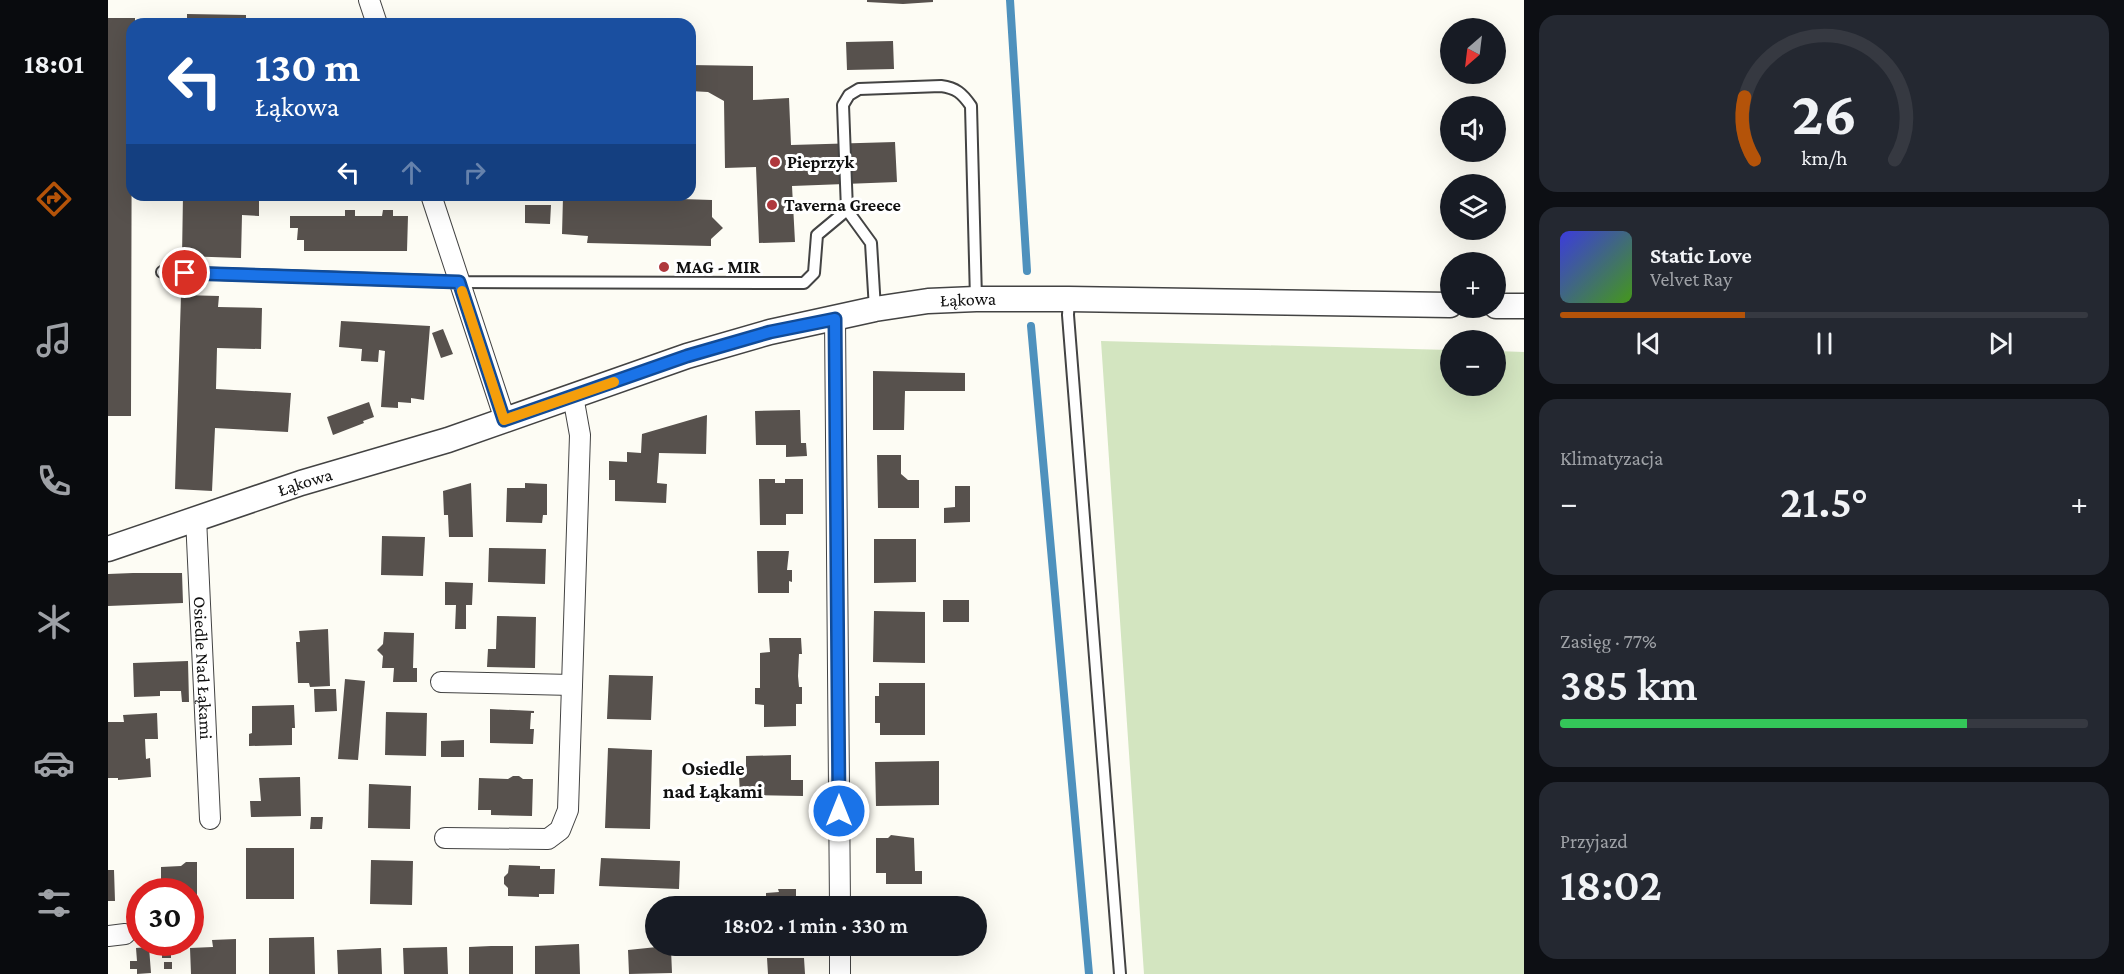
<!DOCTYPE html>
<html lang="pl">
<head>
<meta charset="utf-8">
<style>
  :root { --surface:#171b24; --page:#242831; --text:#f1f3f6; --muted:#9ea1a6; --line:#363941; --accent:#b45309 }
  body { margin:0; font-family:"Crimson Pro",serif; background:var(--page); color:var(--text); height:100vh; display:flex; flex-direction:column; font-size:22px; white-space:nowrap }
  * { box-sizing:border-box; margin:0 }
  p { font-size:20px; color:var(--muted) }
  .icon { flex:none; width:33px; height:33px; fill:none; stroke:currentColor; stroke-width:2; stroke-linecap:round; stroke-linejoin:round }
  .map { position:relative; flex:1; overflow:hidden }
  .panel { display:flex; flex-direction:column; gap:15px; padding:15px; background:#0d0f14; width:600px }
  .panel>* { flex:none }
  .top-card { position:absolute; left:18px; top:18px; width:570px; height:183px; border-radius:18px; box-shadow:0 6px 24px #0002; background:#1a4fa0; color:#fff; overflow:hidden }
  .needle { width:39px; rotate:208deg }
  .controls { position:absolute; left:1332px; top:18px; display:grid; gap:12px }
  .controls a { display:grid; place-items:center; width:66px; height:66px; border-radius:50%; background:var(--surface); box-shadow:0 6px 24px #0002; font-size:30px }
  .speed { position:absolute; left:18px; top:878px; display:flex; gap:12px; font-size:30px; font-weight:700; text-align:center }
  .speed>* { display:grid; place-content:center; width:78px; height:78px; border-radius:50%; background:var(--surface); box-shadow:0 6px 24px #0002; line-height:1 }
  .speed .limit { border:9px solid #d22; background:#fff; color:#111 }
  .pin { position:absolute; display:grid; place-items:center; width:51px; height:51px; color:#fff; margin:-26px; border:3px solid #fff; border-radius:50%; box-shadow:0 2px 6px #0007 }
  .me { position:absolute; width:66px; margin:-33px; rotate:0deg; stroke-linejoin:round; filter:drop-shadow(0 0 4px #0008) }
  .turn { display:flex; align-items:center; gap:21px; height:126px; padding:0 30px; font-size:27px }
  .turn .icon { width:78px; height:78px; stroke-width:2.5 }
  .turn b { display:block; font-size:42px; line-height:51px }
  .lanes { display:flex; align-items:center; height:57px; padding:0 30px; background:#0003; justify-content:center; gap:30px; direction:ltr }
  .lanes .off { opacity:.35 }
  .big { font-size:45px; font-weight:600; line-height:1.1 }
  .panel .card { flex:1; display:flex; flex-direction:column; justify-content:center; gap:9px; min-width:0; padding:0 21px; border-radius:18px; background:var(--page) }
  .panel .dial { align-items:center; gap:0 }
  .dial svg { height:156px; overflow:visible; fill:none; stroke:var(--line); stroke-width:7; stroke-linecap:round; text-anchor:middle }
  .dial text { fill:var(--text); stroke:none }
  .song { display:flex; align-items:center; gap:18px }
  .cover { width:72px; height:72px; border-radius:9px; background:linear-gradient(135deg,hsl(240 70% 55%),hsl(100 70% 35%)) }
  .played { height:6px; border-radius:3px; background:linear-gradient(90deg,var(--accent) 35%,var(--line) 35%) }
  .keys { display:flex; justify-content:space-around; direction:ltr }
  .heat { display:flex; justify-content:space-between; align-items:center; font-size:33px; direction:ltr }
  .charge { height:9px; border-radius:4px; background:linear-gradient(90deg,#34c759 77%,var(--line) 0) }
  .trip { position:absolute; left:537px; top:896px; width:342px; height:60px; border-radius:30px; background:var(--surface); box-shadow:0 6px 24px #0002; font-weight:600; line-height:60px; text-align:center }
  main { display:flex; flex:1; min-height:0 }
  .tab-bar { display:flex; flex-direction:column; width:108px; justify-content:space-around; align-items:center; background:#090b0e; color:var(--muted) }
  .tab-bar .icon { width:42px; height:42px }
  .tab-bar .selected { color:var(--accent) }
  .tab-bar b { font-size:27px; color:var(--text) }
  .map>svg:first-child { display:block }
  .green { fill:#d3e5c0 }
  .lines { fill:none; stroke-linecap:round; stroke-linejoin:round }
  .stream { stroke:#4e91bd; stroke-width:8 }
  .building { fill:#57514d }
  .service-casing { stroke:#434343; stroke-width:14 }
  .minor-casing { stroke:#434343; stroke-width:22 }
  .tertiary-casing { stroke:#434343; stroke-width:27 }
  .service { stroke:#fff; stroke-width:10 }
  .minor { stroke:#fff; stroke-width:20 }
  .tertiary { stroke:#fff; stroke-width:24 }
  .route-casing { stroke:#114b97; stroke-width:15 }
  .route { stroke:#1a73e8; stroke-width:10 }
  .slow { stroke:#f59e0b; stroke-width:10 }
  .poi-dot { fill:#af383d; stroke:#fff; stroke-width:2 }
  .labels { text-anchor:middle; stroke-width:6; stroke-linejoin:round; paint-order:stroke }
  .poi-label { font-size:18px; font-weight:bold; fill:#101010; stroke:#fff; text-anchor:start }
  .street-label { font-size:18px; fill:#101010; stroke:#fff }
  .neighbourhood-label { font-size:20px; font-weight:bold; fill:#101010; stroke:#fff }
</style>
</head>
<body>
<main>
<nav class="tab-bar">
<b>18:01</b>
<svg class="icon selected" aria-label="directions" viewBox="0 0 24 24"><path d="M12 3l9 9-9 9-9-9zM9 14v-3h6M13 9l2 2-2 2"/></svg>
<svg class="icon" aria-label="music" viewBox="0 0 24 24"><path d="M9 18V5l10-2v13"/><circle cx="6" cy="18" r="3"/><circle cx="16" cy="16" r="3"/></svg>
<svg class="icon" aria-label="phone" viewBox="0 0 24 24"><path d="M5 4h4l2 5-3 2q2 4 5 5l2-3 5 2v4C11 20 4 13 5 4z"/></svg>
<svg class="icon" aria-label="climate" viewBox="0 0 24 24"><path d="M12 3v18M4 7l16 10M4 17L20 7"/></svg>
<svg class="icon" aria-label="car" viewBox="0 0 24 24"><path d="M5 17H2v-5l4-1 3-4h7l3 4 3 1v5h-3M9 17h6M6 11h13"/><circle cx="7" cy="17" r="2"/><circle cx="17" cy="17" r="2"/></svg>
<svg class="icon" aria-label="filters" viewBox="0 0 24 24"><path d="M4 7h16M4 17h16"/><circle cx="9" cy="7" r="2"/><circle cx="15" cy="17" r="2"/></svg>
</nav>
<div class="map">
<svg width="1416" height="974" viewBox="0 0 1416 974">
  <rect width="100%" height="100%" fill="#fdfcf4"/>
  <!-- green -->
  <path class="green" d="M993 341 1342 350V386H1388V351L1416 352V974H1036Z"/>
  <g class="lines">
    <!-- stream -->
    <path class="stream" d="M902 0 919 271
      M923 326 981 974"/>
  </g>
  <!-- building -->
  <path class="building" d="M759 0H825V2L795 4 759 2Z
    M79 14 138 15V24H79Z
    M0 18H27V24H24L23 416H0Z
    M785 41 786 69 739 70 738 42Z
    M582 65 645 66V100L681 98 683 145 787 142 789 182 684 186 687 242 651 243 648 167 617 168 616 101 600 92 582 91Z
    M75 195H151V216L134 215 133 258 74 256Z
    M481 196 604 200V217L615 228 603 239V246L479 243 480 236 454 234 455 197Z
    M417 205H443L442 224 417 223Z
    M237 210H247V216H274L275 210H285V216H300L299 251H196V240H189L190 228H182V216H237Z
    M73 295 111 296 110 307 154 308 153 349 109 348 108 389 183 393 180 432 107 428 104 491 67 489Z
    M233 321 322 326 316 400 303 398V403L290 402V408L273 407 277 351 271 350 270 362 253 361 254 349 231 347Z
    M335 329 345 354 333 358 324 333Z
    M765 371 857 373V391H797L796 430H765Z
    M261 402 266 417 255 421 256 423 225 435 219 417Z
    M692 410 693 443H698L699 456 678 457V445H648L647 411Z
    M599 415 598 454 551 453 549 483 559 484 558 503 507 501V480H501V461L519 462V452L533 453 534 434Z
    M769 455H793V474L800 480H811V508H770Z
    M651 479H667V483H677V479H695V514H678V525H652Z
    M363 483 365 537H341L340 515H336L335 491Z
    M417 483 439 484V515H435L434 523 398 522 399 488H417Z
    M847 486H862V522L836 523V508L847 507Z
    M274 536 317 537 315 576 273 575Z
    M766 539H808V582L766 583Z
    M381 548 438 549 437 584 380 582Z
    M649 551H681L679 570H684V582L681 581V593H650Z
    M25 573H74L75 603 0 606V574Z
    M337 582 365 583 364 605H358V629H347L348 605H337Z
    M835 600H861V622H835Z
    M766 611 817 612V663L765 662Z
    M389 616 428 617 427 668 379 667 380 649H388Z
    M220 629 222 686 202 687 201 683H190L188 642H192L191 631Z
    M276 632 306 633 305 668H309V682H285L286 668H274L275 656 269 650 275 644Z
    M661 638H693L694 654H691L690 676 691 687H694V704H688V726L656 727V705L647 704V688H652V653L662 652Z
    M80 661 81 702H74L73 691H52V696L26 697 25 663Z
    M501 675 545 676 543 720 499 719Z
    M237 679 257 681 250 760 230 759Z
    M771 683H817V735H772V723H767V696H771Z
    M206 689H228L229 711 207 712Z
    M186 705 187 728H184V745L141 746V734L144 733V706Z
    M382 709 426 711V713H423L422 729H426L425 744 382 743Z
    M278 712 319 713 318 756 277 755Z
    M49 713 50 739H37L38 759 42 758 43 777 10 780V778H0V722H16L15 715Z
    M356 740V757H333V741Z
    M500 748 544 750 542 829 497 828Z
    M683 755V780H695V796L632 795 631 775H638V756Z
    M831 761V805L768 806 767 762Z
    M405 776H411L415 779H425L424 816 383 815V810H370L371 778 400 779Z
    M192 777 193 816 143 817 142 801H153L151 778Z
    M261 784 303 786 302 829 260 828Z
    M203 817H215L214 829H202Z
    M783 835 806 838 807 871H814V884H778V873H768V838H780Z
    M138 848H186V899H138Z
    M493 858 572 861 571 889 491 886Z
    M263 860 305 861 304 905 262 904Z
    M78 862H89V897H82V891H53V867L73 866Z
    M401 865 432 866V869H447L446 894H431V897L400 896V888L396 884V877L400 873Z
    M0 870H6L7 901H0Z
    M670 889H688V906H658V893L671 892Z
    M206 937 207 974H161V938Z
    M128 939V974H83L82 948 105 947 104 940Z
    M471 944 472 974H427V946Z
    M383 946H405V974H361V947Z
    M41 947 43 973 29 974V969H22V961H29L28 948Z
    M339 947 340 974H296L295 948Z
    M549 947V949H563L564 973 521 974 520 950Z
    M273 948 274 974H230L229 950Z
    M54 950H63V958H54Z
    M659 958H696L697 974H660Z
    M56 962H64V969H56Z"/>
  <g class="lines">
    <!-- service casing -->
    <g class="service-casing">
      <path id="service" d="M54 272 351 282 696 283 706 273 709 235 739 210
        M961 299 960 315 1012 974
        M767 309 763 243 739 210 735 105 741 95 751 89 833 86C848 88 854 93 863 106L868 299"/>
    </g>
    <!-- minor casing -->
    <g class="minor-casing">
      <g id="minor">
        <path d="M261 0 269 24"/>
        <path d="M323 195 397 420"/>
        <path d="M727 319 732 906"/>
        <path id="s1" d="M88 518 102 819"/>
        <path d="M333 682 464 685"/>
        <path d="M337 838 440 839 452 830 460 810 472 435 465 396"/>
        <path d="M0 936 17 934"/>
        <path d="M732 945V974"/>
      </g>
    </g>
    <!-- tertiary casing -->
    <g class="tertiary-casing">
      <g id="tertiary">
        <path d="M1388 306H1416"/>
        <path id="s2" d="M0 549 193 483 340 440 579 356 662 332 767 309 820 301 868 299H961L1342 305"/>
      </g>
    </g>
    <!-- service -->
    <use href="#service" class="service"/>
    <!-- minor -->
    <use href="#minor" class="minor"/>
    <!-- tertiary -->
    <use href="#tertiary" class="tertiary"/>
  </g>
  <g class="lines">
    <!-- route casing -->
    <g class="route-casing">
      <path id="route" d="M77 273 351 282 396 420 579 356 662 332 727 319 731 811"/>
    </g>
    <!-- route -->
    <use href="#route" class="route"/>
    <!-- slow -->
    <path class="slow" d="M354 291 396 420 506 382"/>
  </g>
  <!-- markers -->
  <g class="poi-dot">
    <circle cx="667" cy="162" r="6"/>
    <circle cx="664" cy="205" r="6"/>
    <circle cx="556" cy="267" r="6"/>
  </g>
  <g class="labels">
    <!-- poi labels -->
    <g class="poi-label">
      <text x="679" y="168">Pieprzyk</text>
      <text x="676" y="211">Taverna Greece</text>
      <text x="568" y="273">MAG - MIR</text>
    </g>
    <!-- street labels -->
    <g class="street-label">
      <text dy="6" stroke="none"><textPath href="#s2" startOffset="898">Łąkowa</textPath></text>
      <text dy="6" stroke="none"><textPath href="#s2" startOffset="208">Łąkowa</textPath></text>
      <text dy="6" stroke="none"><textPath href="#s1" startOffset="150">Osiedle Nad Łąkami</textPath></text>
    </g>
    <!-- neighbourhood labels -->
    <g class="neighbourhood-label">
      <text x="605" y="775">Osiedle<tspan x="605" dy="23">nad Łąkami</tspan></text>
    </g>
  </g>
</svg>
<div class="controls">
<a><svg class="needle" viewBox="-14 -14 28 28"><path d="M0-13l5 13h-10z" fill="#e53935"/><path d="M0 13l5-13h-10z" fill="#9ea1a6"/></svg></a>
<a><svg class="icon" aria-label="sound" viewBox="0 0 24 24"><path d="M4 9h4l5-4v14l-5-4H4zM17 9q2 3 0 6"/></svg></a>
<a><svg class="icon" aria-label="layers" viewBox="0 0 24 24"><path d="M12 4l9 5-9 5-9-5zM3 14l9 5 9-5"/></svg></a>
<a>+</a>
<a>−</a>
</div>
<div class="speed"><div class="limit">30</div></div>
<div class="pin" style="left:77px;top:273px;background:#d93025"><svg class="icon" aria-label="arrive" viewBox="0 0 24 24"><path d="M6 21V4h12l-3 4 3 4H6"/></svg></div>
<svg class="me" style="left:731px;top:811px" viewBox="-20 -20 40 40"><circle r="17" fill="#1a73e8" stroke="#fff" stroke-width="3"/><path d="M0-11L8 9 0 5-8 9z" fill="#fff"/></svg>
<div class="trip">18:02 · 1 min · 330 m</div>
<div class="top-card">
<div class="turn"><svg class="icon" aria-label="left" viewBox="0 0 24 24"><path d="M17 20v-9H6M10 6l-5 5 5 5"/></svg><div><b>130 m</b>Łąkowa</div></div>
<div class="lanes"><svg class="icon" aria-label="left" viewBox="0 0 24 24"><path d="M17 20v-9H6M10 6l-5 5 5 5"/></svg><svg class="icon off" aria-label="ahead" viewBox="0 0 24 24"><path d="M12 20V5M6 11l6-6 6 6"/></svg><svg class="icon off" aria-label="right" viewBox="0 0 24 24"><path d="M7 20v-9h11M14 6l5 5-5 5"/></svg></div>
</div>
</div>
<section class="panel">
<div class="card dial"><svg viewBox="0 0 100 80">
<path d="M14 69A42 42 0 1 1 86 69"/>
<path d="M14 69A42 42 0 0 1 9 37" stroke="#b45309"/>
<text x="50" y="56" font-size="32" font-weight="700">26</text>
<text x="50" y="72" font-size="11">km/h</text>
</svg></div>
<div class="card">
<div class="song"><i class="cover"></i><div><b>Static Love</b><p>Velvet Ray</p></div></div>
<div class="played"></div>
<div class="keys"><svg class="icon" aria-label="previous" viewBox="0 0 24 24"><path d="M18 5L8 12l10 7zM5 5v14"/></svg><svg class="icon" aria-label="pause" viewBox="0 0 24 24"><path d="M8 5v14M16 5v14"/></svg><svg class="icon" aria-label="next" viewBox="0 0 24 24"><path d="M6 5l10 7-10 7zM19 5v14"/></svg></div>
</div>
<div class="card"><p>Klimatyzacja</p>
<div class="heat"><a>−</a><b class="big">21.5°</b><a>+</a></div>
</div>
<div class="card"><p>Zasięg · 77%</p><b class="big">385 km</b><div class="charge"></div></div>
<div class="card"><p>Przyjazd</p><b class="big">18:02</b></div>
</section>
</main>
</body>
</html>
